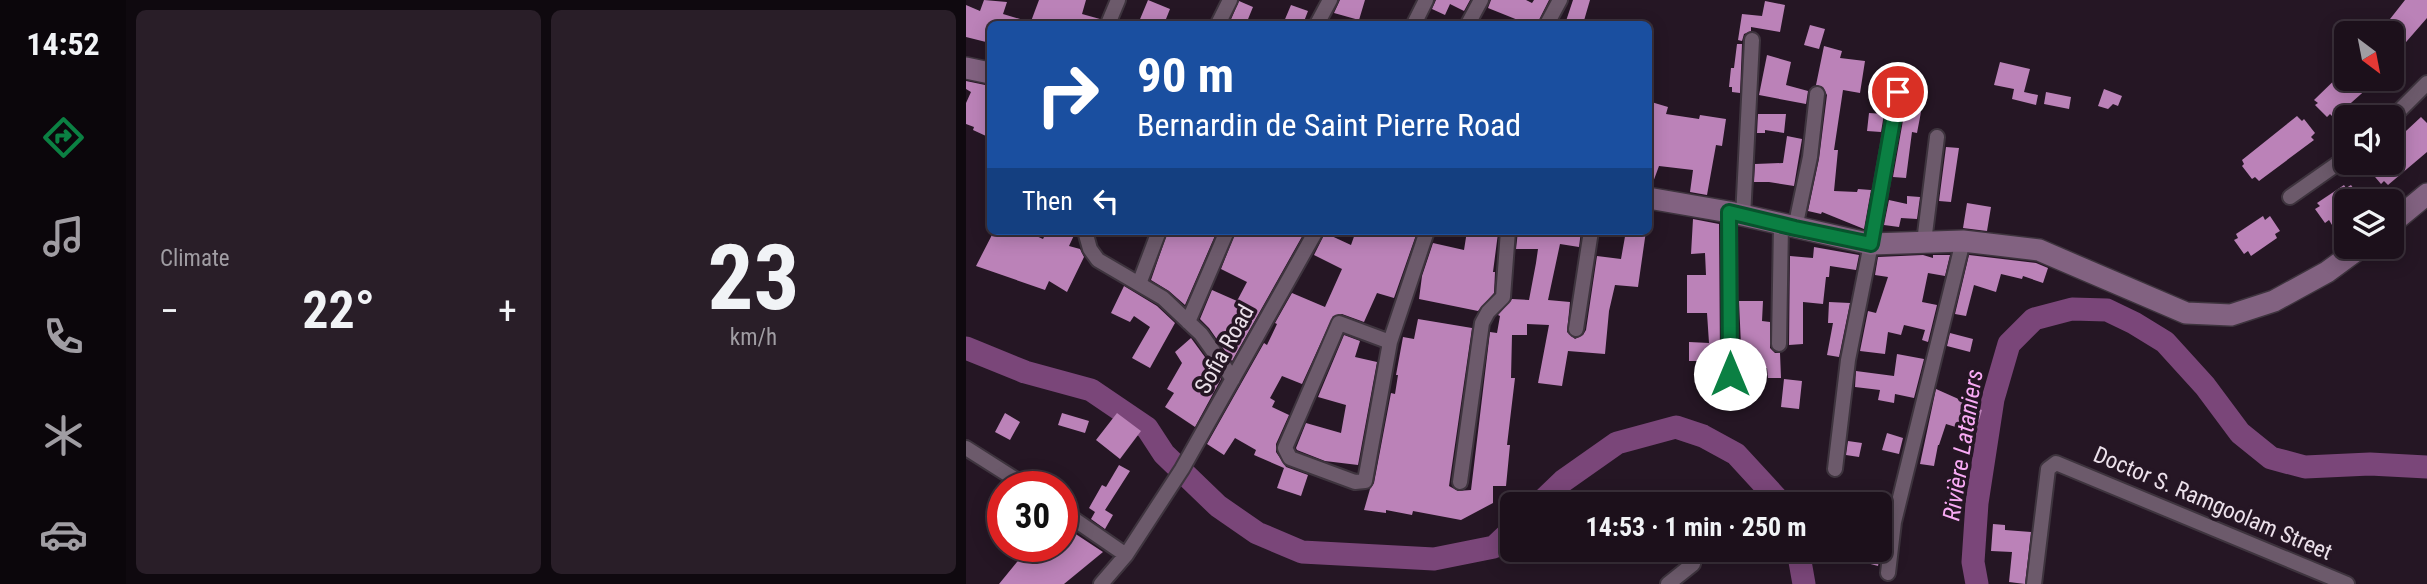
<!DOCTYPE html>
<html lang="en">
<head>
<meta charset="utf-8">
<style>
  :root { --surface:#1c101b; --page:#291e28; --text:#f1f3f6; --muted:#a09da3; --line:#3a303a; --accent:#0b8043 }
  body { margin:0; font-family:"Roboto Condensed",sans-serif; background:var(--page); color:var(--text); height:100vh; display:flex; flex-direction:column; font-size:26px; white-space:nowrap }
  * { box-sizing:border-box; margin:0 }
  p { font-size:23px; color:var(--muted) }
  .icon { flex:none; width:38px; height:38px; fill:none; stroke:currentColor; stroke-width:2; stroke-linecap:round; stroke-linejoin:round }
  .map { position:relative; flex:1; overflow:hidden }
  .sheet { display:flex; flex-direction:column; gap:10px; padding:10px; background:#0f090f; width:840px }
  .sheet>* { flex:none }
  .banner { position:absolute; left:21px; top:21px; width:665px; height:214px; border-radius:10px; box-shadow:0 4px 18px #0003,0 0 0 2px var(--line); background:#1a4fa0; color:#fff; overflow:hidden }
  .needle { width:46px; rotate:148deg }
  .tools { position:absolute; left:1368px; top:21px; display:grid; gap:14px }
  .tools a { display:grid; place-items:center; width:70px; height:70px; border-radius:10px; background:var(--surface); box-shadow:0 4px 18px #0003,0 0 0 2px var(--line); font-size:35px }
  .speed { position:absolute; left:21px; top:471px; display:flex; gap:14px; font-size:35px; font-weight:700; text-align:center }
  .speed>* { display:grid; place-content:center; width:91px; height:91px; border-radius:50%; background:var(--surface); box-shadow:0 4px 18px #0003,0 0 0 2px var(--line); line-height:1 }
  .speed .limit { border:10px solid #d22; background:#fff; color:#111 }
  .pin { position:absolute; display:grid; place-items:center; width:60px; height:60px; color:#fff; margin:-30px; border:4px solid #fff; border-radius:50%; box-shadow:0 2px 7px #0007 }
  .me { position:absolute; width:77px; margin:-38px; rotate:0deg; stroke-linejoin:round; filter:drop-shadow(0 0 5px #0008) }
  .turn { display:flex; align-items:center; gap:24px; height:147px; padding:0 35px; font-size:32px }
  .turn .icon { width:91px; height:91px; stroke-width:2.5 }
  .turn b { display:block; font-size:49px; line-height:60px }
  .then { display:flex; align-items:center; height:66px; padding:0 35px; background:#0003; gap:14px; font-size:26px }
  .big { font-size:52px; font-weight:700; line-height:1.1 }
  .sheet .widget { flex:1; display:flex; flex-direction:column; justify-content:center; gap:10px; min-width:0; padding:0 24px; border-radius:10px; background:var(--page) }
  .sheet .dial { align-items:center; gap:0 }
  .dial b { font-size:91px; line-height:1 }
  .heat { display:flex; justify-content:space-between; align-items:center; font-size:38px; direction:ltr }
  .sheet .tiles { flex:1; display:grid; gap:10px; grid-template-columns:repeat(2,1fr) }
  .trip { position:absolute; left:534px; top:492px; width:392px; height:70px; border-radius:10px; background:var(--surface); box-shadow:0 4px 18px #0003,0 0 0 2px var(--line); font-weight:700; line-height:70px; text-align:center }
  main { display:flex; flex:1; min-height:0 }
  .tab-bar { display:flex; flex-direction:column; width:126px; justify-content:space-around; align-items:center; background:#0b060b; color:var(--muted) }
  .tab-bar .icon { width:49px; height:49px }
  .tab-bar .selected { color:var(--accent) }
  .tab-bar b { font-size:32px; color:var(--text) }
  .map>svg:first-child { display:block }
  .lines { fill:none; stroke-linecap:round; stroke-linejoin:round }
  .river { stroke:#7a4679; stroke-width:23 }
  .building { fill:#bb82b8 }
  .minor-casing { stroke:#3e343e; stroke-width:18 }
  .secondary-casing { stroke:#3e343e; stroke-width:24 }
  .minor { stroke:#6c5a6b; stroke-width:14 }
  .secondary { stroke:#826281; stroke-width:21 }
  .route-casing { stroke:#07532c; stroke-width:18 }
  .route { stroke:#0b8043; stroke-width:12 }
  .labels { text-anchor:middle; stroke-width:7; stroke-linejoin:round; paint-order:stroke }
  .street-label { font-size:23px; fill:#ece1eb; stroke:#251624 }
  .water-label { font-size:24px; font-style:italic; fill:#f9abf5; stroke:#251624 }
</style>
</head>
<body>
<main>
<nav class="tab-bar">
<b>14:52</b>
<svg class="icon selected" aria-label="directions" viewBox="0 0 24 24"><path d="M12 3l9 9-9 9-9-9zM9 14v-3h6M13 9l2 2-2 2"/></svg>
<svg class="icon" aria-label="music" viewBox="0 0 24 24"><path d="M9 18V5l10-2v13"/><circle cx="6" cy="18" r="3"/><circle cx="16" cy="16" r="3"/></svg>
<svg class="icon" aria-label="phone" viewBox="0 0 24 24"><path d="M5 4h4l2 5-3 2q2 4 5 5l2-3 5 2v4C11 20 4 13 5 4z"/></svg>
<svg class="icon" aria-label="climate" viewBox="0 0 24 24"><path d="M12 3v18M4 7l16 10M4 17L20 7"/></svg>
<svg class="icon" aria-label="car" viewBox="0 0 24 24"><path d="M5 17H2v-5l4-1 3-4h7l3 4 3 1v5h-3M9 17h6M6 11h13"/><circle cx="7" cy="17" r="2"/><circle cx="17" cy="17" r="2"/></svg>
</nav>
<section class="sheet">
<div class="tiles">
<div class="widget"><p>Climate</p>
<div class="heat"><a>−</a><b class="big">22°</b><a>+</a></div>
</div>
<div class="widget dial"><b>23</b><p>km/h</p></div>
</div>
</section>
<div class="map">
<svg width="1461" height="584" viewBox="0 0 1461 584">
  <rect width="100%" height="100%" fill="#251624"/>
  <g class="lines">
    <!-- river -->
    <path class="river" d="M0 348 59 372 125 390 181 428 198 454 252 506 291 533 336 552 468 559 528 547 546 530
      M573 504 597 481 651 443 710 427 737 436 770 454 816 504
      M832 550 838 584
      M1011 584 1007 562 1011 503 1027 399 1043 344 1068 319 1106 309 1141 310 1168 323 1199 342 1239 386 1274 433 1305 458 1339 467 1404 464 1461 467"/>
  </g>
  <!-- building -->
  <path class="building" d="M18 0 41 2 37 14 64 22 63 24H24V43L0 37V5L14 11Z
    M73 0H120L116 14 134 19 132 24H64Z
    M182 0 204 9 198 24H172Z
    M374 0H399L393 20 368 13Z
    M470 0H504L498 11 484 4 479 15 466 9Z
    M525 0H560L566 3 568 0H583L571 24H562L522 8Z
    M607 0H624L617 24H592L593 21 599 24Z
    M1439 0H1461V18L1434 49 1426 43V33H1413Z
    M273 1 287 7 280 24H263Z
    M799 1 819 5 814 32 785 27V31L778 34 776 41 772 40 776 14 796 16Z
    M325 5 342 11 337 24H317Z
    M844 25 859 29 853 49 838 45Z
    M771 44H776L774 93 766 92V87H763L765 68H768Z
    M858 46 876 51 874 58 899 61 894 93 877 90 868 150H872L868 191 891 192 892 189 905 190 898 229 856 212 855 214 842 211 853 159 861 95 857 87 850 85Z
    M801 55 825 62 820 85 842 91 840 104 793 95Z
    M1034 62 1064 69 1058 92 1072 95 1070 105 1046 99 1048 89 1028 85Z
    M1381 68V79H1412L1368 118 1364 114 1361 117 1349 105 1352 103 1348 100Z
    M0 81 24 86V127L20 136 7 130 8 127 0 124V103L5 92 0 89Z
    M1138 89 1156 96 1152 106 1147 104 1142 109 1132 106Z
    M1080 92 1105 97 1103 109 1078 104Z
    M682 101 702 107 700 114 733 119 734 115 760 119 756 146 750 145 741 195 724 192 727 170 693 166 686 185H682V134L687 114 682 113Z
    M939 109 955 112 951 133 946 132 940 178 927 177Z
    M903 113 918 114 915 132 901 131Z
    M792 114H820L818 133 799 130V133H791Z
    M1331 116 1336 121 1338 119 1349 133 1345 137 1348 140 1293 181 1289 177 1286 179 1276 166 1278 164 1276 160Z
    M1455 117 1461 123V152L1422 185 1418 181 1415 184 1404 171 1406 169 1400 163H1426V144Z
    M821 136 836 139 828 186 803 182H788L789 164 817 163Z
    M980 147 993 148 985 202 973 201Z
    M1378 185 1380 188 1385 185 1396 201H1381V215L1366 225 1363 220 1359 223 1349 209 1354 206 1351 203Z
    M941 196 954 197 951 219 935 218 933 227 918 225 923 200 941 204Z
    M1001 203 1025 207 1021 231 997 228Z
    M1297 216 1299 220 1304 216 1314 231 1309 234 1311 238 1285 256 1282 251 1278 254 1268 240 1272 238 1270 234Z
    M727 219 753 224 754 361H723V342L743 343 741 313H721V275H740L739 253 725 254Z
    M28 231H59L77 239 81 231H110L103 246 114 249 118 257 101 292 83 281 79 290 10 266Z
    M202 231H251L219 305 203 291 185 280Z
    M270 231H332L338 233 266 361 243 328 234 319 246 290 271 301 281 282 255 269Z
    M390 231H438L450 235 428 298 411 293 398 322 376 314 367 316 336 384 316 376 304 398 309 401 306 407 323 415 310 444V452L320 467 342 475 335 496 311 488 318 468 288 455 290 450 269 438 258 455 241 444 298 343 301 345 311 324 309 323 326 293 359 307 376 269 348 255 359 233 385 245Z
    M501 231 532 233 527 272H529L528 293 512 311 453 299 456 276 467 243 498 250Z
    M552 231H615L613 247 594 244 582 300 604 302 601 332 609 339 617 335 620 330 631 256 655 259 660 231H680L672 287 649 285 643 311 639 354 602 351 596 386 572 383 583 325 561 324V335H546L545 378H549L541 445H544L540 486H527V503L495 520 447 511 446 515 420 510V513L398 510 404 489 408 483 425 393 429 394 432 375H430L437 337 448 339 452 319 506 328 483 486 492 491 505 490 524 332 531 333 534 316 532 315 546 299 563 300 570 263 572 249H550Z
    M848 247 893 255 890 270 864 266 863 277H860L857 304 837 302V344L823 345 824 256 847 258Z
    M957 255 967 258V255H984L979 276 962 273 956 302 971 305 962 342 956 340 959 330 938 325 935 335 922 332 919 354 894 351 902 311 910 313 922 277 909 275 912 257Z
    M1003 255 1070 263 1082 268 1077 283 1057 276 1056 279 1035 274 1030 292 1008 285 1000 316 989 314Z
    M158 286 191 306 209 323 184 368 166 358 184 327 168 316 164 322 145 313Z
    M773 301H797L796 321 804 322V348L809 353H814L815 378H802L801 368H776Z
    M863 302 884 303 873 357 861 355 867 323H862Z
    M984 333 1007 339 1004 352 981 346Z
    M378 335 394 341 389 357 411 362 392 465 359 461 331 450 330 448 340 423 375 433 380 405 352 397Z
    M225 338 255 379 229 427 199 407 208 393 201 389 216 363 209 352Z
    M931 354 958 359 948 398 929 394 928 403 912 400 914 390 889 387 890 371 928 376Z
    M818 379 836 381 833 409 815 407Z
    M970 389 997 401 996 404 1016 410 1009 433 980 424 973 445H972L968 466 954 464Z
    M39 413 54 422 44 440 29 432Z
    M96 413 123 421 119 433 92 425Z
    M151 413 175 431 154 459 130 440Z
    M921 433 937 438 933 454 916 450Z
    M882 441 896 443 893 457 880 455Z
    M153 465 164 471 139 510 147 515 139 529 125 519 129 512 123 508 136 485 140 487Z
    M891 492 924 498 923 504H889Z
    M1027 524 1039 525V530L1065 532 1059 584 1043 582 1046 552 1025 551Z
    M96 525 137 552 98 584H33L64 546H96Z
    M900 550H915L912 566 897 562Z"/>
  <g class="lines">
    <!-- minor casing -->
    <g class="minor-casing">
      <path id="minor" d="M142 24 152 0
        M252 24 264 0
        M351 24 364 0
        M448 24 460 0
        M502 24 515 0
        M581 24 594 0
        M1426 118 1461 83
        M1324 197 1381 157
        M763 212 764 374
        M777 217 786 40
        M829 228 844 157 851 94
        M119 231 124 249 132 260 197 298 235 334 267 379
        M958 242 971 137
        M173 284 193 231
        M222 322 261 231
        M610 329 625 231
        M424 342 373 323 319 448 324 458 389 482 399 481 424 342 461 231
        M813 344 815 225
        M0 448 60 486
        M869 469 882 360 905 244 932 92
        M494 482 516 323 522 312 537 297 542 231
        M96 511 160 555
        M922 573 928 522 997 241
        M135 584 160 555 216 469 350 231
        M702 584 727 564
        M1068 584 1082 469 1090 463 1381 584"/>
    </g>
    <!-- secondary casing -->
    <g class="secondary-casing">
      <path id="secondary" d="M0 68 24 73
        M682 198 763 212 905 244 997 241 1073 250 1220 313 1265 315 1308 301 1361 272 1395 247
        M1426 223 1461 194"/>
    </g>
    <!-- minor -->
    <use href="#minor" class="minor"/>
    <!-- secondary -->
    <use href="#secondary" class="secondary"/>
  </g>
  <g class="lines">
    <!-- route casing -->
    <g class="route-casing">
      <path id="route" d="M764 374 763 212 829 228 905 244 932 92"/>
    </g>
    <!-- route -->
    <use href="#route" class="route"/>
  </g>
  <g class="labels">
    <!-- street labels -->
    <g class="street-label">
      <text transform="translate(258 349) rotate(-61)" y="8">Sofia Road</text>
      <text transform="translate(1247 503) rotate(23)" y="8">Doctor S. Ramgoolam Street</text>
    </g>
    <!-- water labels -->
    <g class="water-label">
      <text transform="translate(997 445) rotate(-81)" y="8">Rivière Lataniers</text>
    </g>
  </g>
</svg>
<div class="tools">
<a><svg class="needle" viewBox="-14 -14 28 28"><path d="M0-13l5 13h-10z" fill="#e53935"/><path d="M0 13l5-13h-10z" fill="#a09da3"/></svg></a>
<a><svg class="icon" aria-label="sound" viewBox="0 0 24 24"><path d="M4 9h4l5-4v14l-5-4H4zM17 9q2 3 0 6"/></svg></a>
<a><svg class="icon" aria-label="layers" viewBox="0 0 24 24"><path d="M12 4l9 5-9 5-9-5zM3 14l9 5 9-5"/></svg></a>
</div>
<div class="speed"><div class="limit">30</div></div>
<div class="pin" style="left:932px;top:92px;background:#d93025"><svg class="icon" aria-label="arrive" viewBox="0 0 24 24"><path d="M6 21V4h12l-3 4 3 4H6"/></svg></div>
<svg class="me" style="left:764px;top:374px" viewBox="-20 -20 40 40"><circle r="19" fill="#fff"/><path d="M0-13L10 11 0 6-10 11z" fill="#0b8043"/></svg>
<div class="trip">14:53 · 1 min · 250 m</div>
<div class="banner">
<div class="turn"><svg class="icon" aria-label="right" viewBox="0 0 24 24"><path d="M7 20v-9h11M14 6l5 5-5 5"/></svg><div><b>90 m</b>Bernardin de Saint Pierre Road</div></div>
<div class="then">Then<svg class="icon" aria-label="left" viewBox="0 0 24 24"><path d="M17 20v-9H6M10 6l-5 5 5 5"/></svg></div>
</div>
</div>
</main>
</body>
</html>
